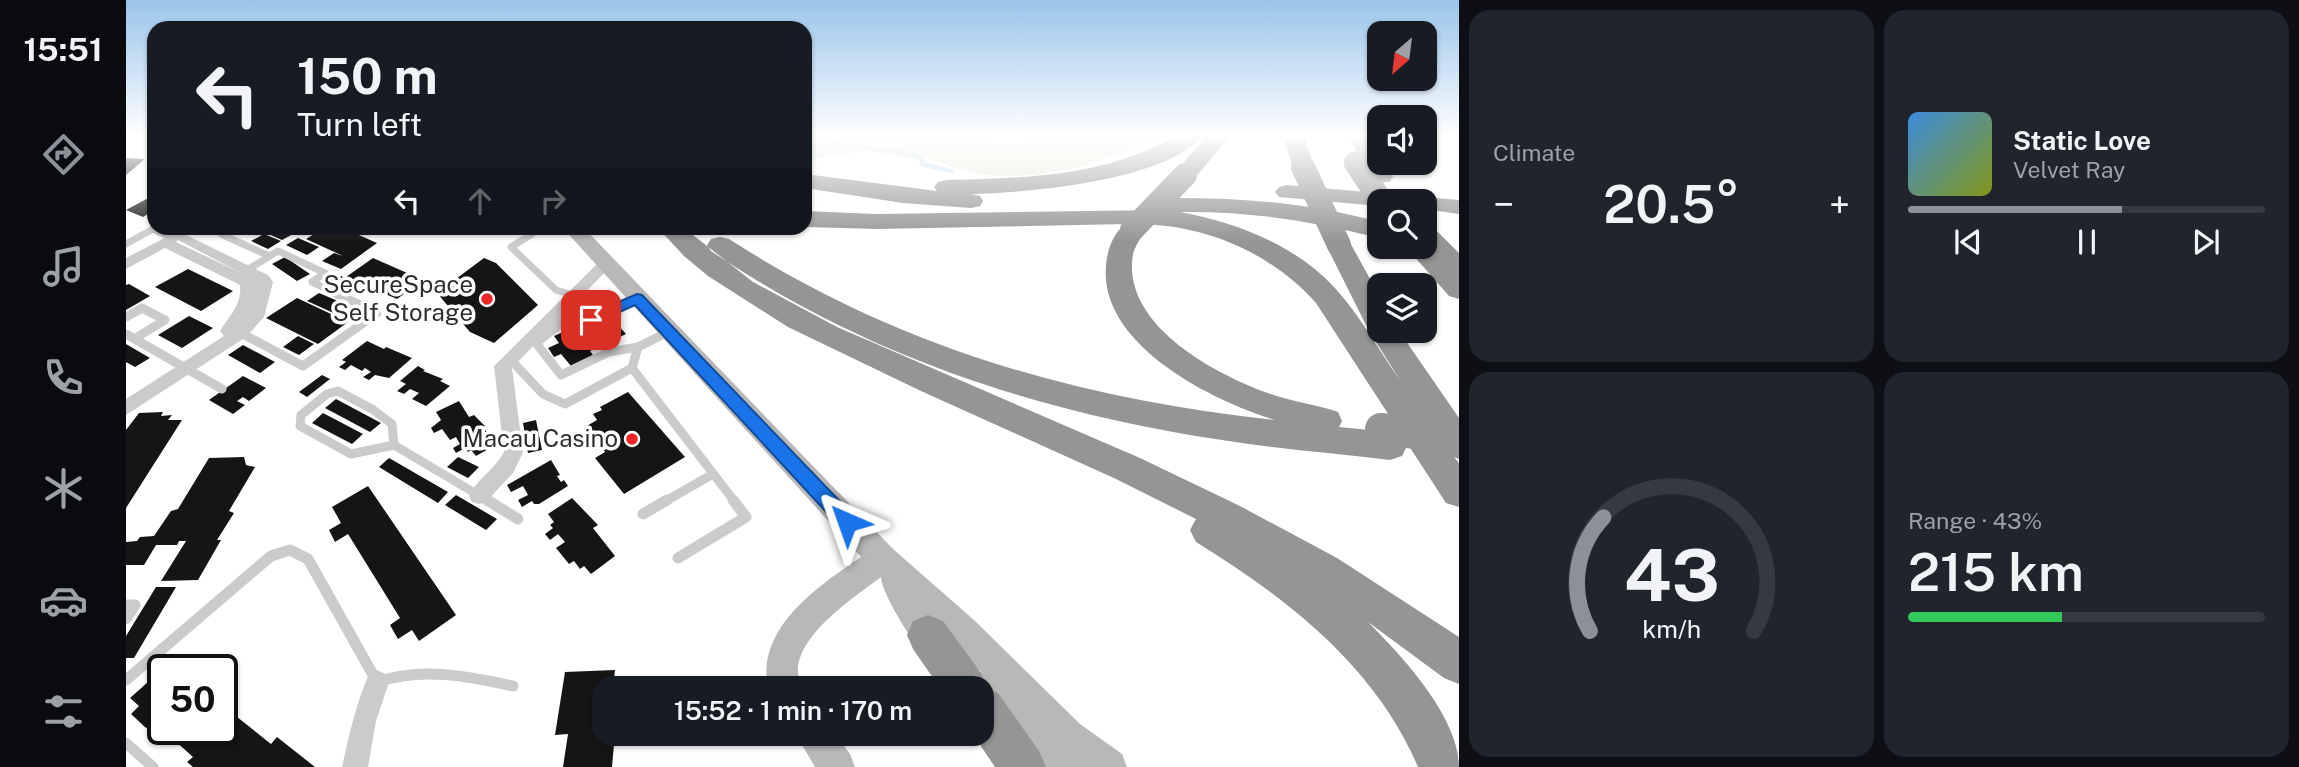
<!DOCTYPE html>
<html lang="en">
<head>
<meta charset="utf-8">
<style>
  :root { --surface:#171b24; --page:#20242c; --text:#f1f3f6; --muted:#9ea1a6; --line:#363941; --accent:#8c9099 }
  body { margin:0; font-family:"Public Sans",sans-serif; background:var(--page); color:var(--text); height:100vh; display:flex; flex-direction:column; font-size:26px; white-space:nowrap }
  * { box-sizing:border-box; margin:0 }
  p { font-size:23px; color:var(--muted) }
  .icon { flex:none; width:38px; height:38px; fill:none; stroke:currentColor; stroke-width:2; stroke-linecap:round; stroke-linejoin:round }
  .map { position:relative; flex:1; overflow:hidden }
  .details { display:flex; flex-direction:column; gap:10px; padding:10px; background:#0d0f14; width:840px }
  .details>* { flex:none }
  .guide { position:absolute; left:21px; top:21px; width:665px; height:214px; border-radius:21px; box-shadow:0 2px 5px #0004; background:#171b24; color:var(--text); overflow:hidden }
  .needle { width:46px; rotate:208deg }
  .buttons { position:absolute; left:1241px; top:21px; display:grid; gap:14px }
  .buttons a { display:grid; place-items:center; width:70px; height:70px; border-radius:14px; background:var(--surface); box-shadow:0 2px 5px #0004; font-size:35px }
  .speed { position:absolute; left:21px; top:654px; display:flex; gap:14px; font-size:35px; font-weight:700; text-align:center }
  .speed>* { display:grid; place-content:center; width:91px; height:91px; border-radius:50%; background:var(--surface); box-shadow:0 2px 5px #0004; line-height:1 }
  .speed .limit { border:4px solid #111; border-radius:10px; background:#fff; color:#111 }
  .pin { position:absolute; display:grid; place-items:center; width:60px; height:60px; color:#fff; margin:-30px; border-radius:14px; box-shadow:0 4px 10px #0006 }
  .me { position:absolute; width:77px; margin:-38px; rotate:317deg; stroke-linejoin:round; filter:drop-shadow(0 0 5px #0008) }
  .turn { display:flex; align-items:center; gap:24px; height:147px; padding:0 35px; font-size:32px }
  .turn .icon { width:91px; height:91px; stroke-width:2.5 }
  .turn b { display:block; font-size:49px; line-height:60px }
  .lanes { display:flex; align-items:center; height:66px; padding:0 35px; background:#0003; justify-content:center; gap:35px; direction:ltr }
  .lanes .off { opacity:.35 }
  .big { font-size:52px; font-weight:600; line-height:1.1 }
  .details .tile { flex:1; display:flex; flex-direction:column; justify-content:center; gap:10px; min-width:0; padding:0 24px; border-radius:21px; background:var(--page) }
  .details .dial { align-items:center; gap:0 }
  .dial svg { height:182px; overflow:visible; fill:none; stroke:var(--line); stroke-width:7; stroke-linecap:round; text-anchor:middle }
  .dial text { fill:var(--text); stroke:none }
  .song { display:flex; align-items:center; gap:21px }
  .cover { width:84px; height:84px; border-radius:10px; background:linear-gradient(135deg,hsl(210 70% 55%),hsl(70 70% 35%)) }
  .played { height:7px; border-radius:4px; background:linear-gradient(90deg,var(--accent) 60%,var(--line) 60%) }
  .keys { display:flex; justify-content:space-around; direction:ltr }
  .heat { display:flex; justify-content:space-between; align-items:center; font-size:38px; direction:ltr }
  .charge { height:10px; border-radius:5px; background:linear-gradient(90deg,#34c759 43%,var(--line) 0) }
  .details .tiles { flex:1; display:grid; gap:10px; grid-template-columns:repeat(2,1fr) }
  .trip { position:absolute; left:466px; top:676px; width:402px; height:70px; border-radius:21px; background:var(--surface); box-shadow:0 2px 5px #0004; font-weight:600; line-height:70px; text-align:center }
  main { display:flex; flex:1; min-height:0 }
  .tabs { display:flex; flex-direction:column; width:126px; justify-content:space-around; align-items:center; background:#090b0e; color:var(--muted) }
  .tabs .icon { width:49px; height:49px }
  .tabs .current { color:var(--accent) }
  .tabs b { font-size:32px; color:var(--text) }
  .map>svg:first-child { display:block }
  .green { fill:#e3ecda }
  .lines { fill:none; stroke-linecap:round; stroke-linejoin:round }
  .stream { stroke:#c5dbed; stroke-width:4.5 }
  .building { fill:#151515 }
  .lane-far2 { stroke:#cbcbcb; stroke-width:7 }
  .lane-far1 { stroke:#cbcbcb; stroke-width:9 }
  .lane { stroke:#cbcbcb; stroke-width:11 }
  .street { fill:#cbcbcb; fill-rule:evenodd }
  .secondary { fill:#b8b8b8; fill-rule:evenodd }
  .highway { fill:#959595; fill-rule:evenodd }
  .highway-bridge-far1 { stroke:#959595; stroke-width:24 }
  .highway-bridge { stroke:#959595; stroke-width:32 }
  .route { fill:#1a73e8; stroke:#114b97; stroke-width:2 }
  .poi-dot { fill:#ef2528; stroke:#fff; stroke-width:2.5 }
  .labels { text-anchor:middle; stroke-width:7; stroke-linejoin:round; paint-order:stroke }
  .poi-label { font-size:24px; fill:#2e2e2e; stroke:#fff; text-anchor:end }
</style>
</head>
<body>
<main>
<nav class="tabs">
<b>15:51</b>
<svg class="icon current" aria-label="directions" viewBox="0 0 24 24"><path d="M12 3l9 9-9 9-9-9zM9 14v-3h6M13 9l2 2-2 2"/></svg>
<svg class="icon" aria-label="music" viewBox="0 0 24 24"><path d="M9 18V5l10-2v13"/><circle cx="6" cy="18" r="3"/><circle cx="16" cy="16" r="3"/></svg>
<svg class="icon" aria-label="phone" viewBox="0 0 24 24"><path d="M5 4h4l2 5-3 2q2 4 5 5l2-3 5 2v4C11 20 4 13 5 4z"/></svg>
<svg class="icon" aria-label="climate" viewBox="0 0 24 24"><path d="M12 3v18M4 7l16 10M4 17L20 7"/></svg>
<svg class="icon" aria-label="car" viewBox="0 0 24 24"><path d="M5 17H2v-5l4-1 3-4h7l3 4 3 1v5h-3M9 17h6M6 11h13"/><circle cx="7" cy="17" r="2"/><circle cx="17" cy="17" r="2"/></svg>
<svg class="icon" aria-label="filters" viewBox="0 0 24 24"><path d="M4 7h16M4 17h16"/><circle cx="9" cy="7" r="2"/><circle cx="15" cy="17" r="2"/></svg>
</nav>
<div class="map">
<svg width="1333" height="767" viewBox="0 0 1333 767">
  <rect width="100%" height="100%" fill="#fff"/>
  <!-- green -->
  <path class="green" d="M679 135H796L877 144 933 142 992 135H1041C985 161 924 180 861 175 836 173 814 160 790 155 752 146 716 153 679 161Z"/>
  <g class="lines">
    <!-- stream -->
    <path class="stream" d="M689 135 713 143 795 157 796 164 826 171"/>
  </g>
  <!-- building -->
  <path class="building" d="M0 158 19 159 0 175Z
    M28 195V210L17 217 0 210Z
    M103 228H125L111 235 99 230Z
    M129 228H178L156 240Z
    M198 228H217L251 243 215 269 196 261 208 253 217 256 180 239Z
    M138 234 155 241 142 249 125 241Z
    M172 238 193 247 181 255 160 245Z
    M159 257 184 274 171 281 146 264Z
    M247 258 297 280 271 299 220 277Z
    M358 258 370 263 412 305 368 343 344 332 311 293Z
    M62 269 107 291 75 311 29 287Z
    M215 276 234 284 221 293 203 284Z
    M3 284 24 296 0 310V285Z
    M193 293 226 307 214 316 181 301Z
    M171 298 222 322 192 344 140 318Z
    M63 316 87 328 56 348 32 335Z
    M491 324 500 334 464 351 467 355 445 366 435 354 428 357 422 348 433 343 428 336 446 328 456 341Z
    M172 336 188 344 173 355 157 347Z
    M241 341 258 349 260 347 286 358 263 378 249 375 243 380 237 377 245 372 239 368 236 371 225 365 219 370 213 367 220 362 216 360Z
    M0 344 24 358 9 367 0 362Z
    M117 345 149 362 134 373 102 355Z
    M292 366 299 370 297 371 317 379 314 381 324 386 300 406 286 399 293 393 284 389 278 394 271 391 280 384 274 381Z
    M196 375 204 379 181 397 173 392Z
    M117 376 140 388 123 401 117 397 111 401 119 405 107 414 83 400Z
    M502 392 559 457 498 494 469 458 479 452 459 427 471 420 467 414 476 410 474 407Z
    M210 399 255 423 244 432 199 408Z
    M333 401 343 417 348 415 359 426 357 427 364 437 368 435 373 443 350 456 345 450 342 452 339 448 330 453 327 448 334 444 330 437 324 440 316 429 308 433 305 428 315 420 310 412Z
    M37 412 35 416 46 415 42 420H56L0 508V430L13 413Z
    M197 413 237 434 226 444 186 423Z
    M410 420 416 450 402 453 397 423Z
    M118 457 120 465 129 467 103 511 108 513 91 540H95L72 580 35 581 60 541H53L51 545H30L18 565H0V542L11 541 14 537 28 536 45 511 52 509 83 458Z
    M332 457 353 467 342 478 321 467Z
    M263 458 322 492 312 503 253 467Z
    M425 460 434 475 431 476 435 482 438 480 442 486 413 504H408L406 501 396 507 392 500 402 495 397 486 385 492 381 485Z
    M242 486 330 615 293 641 286 630 272 639 264 625 274 618 222 534 209 542 203 530 215 523 206 507Z
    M330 495 371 519 360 530 319 505Z
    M446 498 472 525 467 528 489 556 465 574 458 566 454 569 448 561 443 564 430 548 439 542 432 534 424 540 419 534 427 528 424 525 428 522 422 514Z
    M30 587H50L8 658H0V636Z
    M50 657 66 670H37V730H96V705L145 744 151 737 189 767H67L61 762 67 757 28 722 20 728 5 714 13 706 4 698Z
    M489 670 487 688H478V733H489L486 767H437L442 734 429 735 439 672Z"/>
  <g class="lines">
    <!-- lane-far2 -->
    <path class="lane-far2" d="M95 234 143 256
      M406 234 385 247 430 290 449 296
      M0 244 27 229 47 238
      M118 272 152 251 199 273 186 282 215 296"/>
    <!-- lane-far1 -->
    <path class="lane-far1" d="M448 294 454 309 410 343 435 375 483 352 512 347
      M454 309 465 320 511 299
      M0 317 16 308 39 320 8 339
      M113 332 177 366 251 313 211 294
      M0 334 96 389
      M383 358 417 394 439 404 506 368 609 502
      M506 368 512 347 542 332
      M212 391 246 409 266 424 268 445 225 454 174 426 175 415 201 394Z
      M268 445 364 502
      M538 502 587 474"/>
    <!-- lane -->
    <path class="lane" d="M361 500 392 519
      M517 514 541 500
      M552 558 620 517 607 500
      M0 605H9L0 619
      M0 680 145 556 164 550 182 559 251 682C297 667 341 676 387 686
      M0 743 27 767"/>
    <!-- street -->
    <path class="street" d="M52 231 142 275 147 282 138 317 120 337 0 415V399L98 336 94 331C104 315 116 305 114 285L39 248 0 269V258ZM52 240 117 274 50 242Z
      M480 258 487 263 485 266 386 368 397 452 387 473 360 502 353 504 346 502 343 496C351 479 369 469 378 452L368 366 475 260Z
      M251 670 259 674 263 682 250 721 242 767H216C223 735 230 704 243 674Z"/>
    <!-- secondary -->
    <path class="secondary" d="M437 228H458L767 549 848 620 954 724 996 754 1001 767H911L856 712V688H839L844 676 855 672 829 645 824 657 813 662C804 658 797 654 791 646 781 633 755 591 755 577 728 597 677 631 672 666 671 673 674 681 676 688H642C630 628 691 587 735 557Z
      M669 733H708L724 754 729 767H689Z"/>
    <!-- highway -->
    <path class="highway" d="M1050 135H1076C1044 181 897 193 845 194L854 196 857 201 854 206 845 208 777 203 679 188V174L811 191 808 187 812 182 820 180C899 178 981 177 1050 135Z
      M1082 135H1105L1067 180H1051L1047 175 1051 170Z
      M1156 135H1178L1188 167 1185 172H1169Z
      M1222 135H1244L1253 152V163H1259L1267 177 1263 182H1247Z
      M1161 185 1333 200V214L1298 209V201H1253V206L1153 197 1149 192 1153 187Z
      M1040 198C1113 197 1183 203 1253 222V238C1187 221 1123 211 1054 212 1110 222 1169 245 1208 287 1233 314 1252 349 1274 380L1243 331 1200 245 1204 239 1213 237 1222 239 1253 295V331H1273L1333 418V459L1328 457 1333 463V507L1320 503 1190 303C1144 252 1080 225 1012 224L1019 230C1015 238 1009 246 1007 254 995 323 1085 372 1139 392 1162 401 1188 404 1212 412L1216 421 1213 427 1264 432 1276 436 1281 446 1276 456 1264 460C1208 453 1152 449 1096 440 911 412 740 356 585 251L581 245 585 239 594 237 603 239C771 347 952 399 1149 420 1087 401 973 345 980 266 981 251 987 232 1000 224L750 229 679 227V211L750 214 1031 210 1028 205 1031 200Z
      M532 228H558L627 282 711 327 1014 458 1114 506 1211 558 1333 637V684L1318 678 1242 622C1276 656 1333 717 1333 767H1292C1249 666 1161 598 1070 542L1064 530 1070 519 990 479 795 391 662 327 582 276 558 256Z
      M1298 240 1333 273V299L1323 296 1280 247H1298Z
      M802 615 817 621 855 673 861 689 872 693 913 751 920 767H869L846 733H856V688H814L787 649 781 635 787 621Z"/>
    <!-- highway-bridge-far1 -->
    <path class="highway-bridge-far1" d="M1230 163 1255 201
      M1177 167 1213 245
      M1006 230 1059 175
      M1298 235 1333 270"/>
    <!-- highway-bridge -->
    <path class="highway-bridge" d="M1255 429 1333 438"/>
  </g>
  <!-- sky -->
  <linearGradient id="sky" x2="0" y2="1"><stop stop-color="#9ac4ea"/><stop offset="0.56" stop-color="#fff"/><stop offset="1" stop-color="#fff" stop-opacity="0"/></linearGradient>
  <rect width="1333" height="242" fill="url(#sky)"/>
  <!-- route -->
  <path class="route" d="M511 294 516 295 728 516 731 522 728 528 721 530 715 528 509 305 465 325 457 320 459 316Z"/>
  <!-- markers -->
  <g class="poi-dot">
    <circle cx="361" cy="299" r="7"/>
    <circle cx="506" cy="439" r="7"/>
  </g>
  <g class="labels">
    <!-- poi labels -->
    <g class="poi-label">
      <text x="347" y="293">SecureSpace<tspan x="347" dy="28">Self Storage</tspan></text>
      <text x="492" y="447">Macau Casino</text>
    </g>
  </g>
</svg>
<div class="buttons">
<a><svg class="needle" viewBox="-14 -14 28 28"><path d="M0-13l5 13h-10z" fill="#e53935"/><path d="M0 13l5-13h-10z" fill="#9ea1a6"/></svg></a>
<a><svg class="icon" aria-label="sound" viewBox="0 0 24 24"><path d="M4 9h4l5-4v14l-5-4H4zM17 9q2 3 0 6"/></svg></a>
<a><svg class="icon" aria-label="search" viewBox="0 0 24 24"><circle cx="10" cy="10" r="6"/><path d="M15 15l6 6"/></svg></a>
<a><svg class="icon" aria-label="layers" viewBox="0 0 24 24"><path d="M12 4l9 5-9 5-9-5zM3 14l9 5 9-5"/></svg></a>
</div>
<div class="speed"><div class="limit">50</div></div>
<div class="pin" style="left:465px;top:320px;background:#d93025"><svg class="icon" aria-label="arrive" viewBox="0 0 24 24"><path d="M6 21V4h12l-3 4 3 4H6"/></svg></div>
<svg class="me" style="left:721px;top:522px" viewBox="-20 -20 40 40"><path d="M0-17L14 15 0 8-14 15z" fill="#1a73e8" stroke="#fff" stroke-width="4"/></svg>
<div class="trip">15:52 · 1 min · 170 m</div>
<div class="guide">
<div class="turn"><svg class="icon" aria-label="left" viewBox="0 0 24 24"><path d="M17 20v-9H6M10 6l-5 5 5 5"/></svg><div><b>150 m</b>Turn left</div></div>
<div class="lanes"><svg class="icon" aria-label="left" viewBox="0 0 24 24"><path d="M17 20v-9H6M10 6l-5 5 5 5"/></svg><svg class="icon off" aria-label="ahead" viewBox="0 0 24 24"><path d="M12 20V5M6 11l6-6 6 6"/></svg><svg class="icon off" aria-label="right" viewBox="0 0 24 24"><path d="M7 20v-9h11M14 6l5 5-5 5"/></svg></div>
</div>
</div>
<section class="details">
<div class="tiles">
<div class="tile"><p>Climate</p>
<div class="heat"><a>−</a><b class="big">20.5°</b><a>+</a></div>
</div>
<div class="tile">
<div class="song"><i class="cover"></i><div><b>Static Love</b><p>Velvet Ray</p></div></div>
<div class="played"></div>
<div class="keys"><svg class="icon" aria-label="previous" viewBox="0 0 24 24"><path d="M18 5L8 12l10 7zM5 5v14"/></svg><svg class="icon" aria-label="pause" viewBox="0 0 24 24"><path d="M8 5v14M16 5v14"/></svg><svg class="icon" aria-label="next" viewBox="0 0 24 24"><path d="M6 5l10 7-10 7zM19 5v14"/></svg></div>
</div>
<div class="tile dial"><svg viewBox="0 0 100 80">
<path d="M14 69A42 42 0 1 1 86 69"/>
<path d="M14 69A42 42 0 0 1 20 19" stroke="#8c9099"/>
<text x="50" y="56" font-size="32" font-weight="700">43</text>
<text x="50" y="72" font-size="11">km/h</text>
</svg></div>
<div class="tile"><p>Range · 43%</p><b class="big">215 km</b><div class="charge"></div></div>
</div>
</section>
</main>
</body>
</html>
